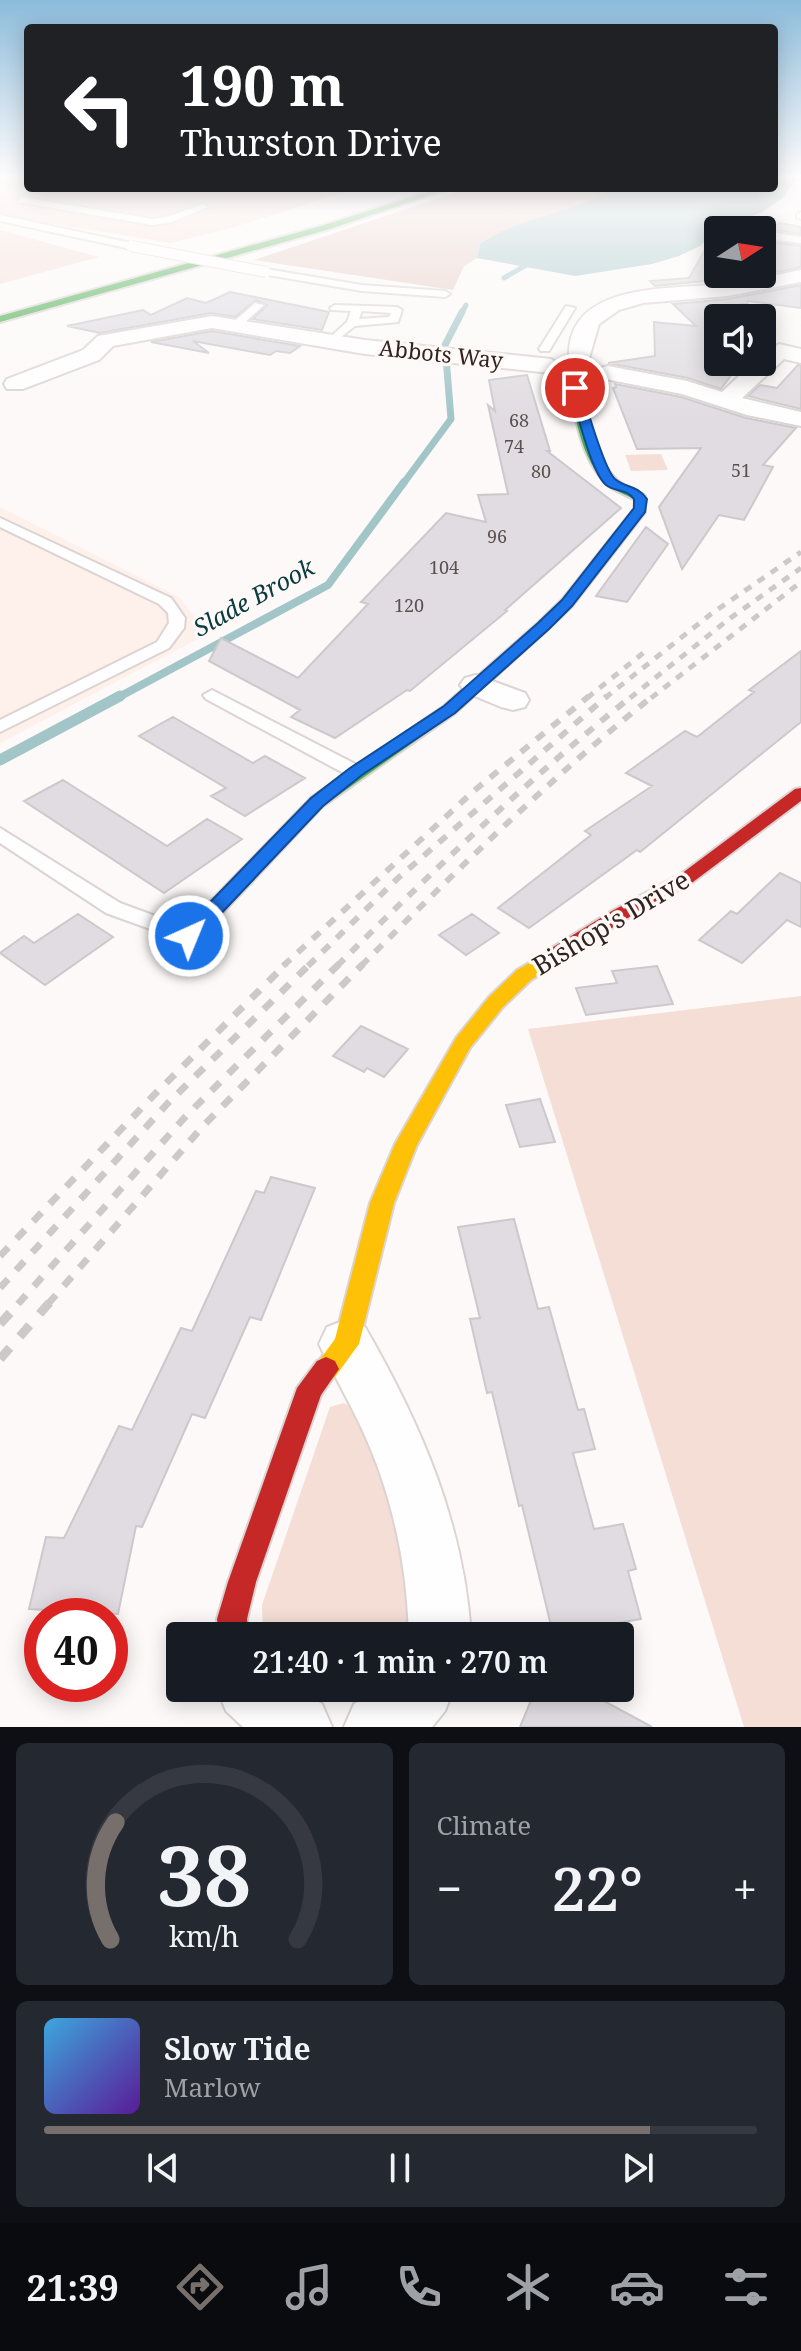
<!DOCTYPE html>
<html lang="en">
<head>
<meta charset="utf-8">
<style>
  :root { --surface:#171b24; --page:#242831; --text:#f1f3f6; --muted:#9ea1a6; --line:#363941; --accent:#776f6c }
  body { margin:0; font-family:"Noto Serif",serif; background:var(--page); color:var(--text); height:100vh; display:flex; flex-direction:column; font-size:30px; white-space:nowrap }
  * { box-sizing:border-box; margin:0 }
  p { font-size:26px; color:var(--muted) }
  .icon { flex:none; width:44px; height:44px; fill:none; stroke:currentColor; stroke-width:2; stroke-linecap:round; stroke-linejoin:round }
  .map { position:relative; height:1727px; overflow:hidden }
  .sheet { display:flex; flex-direction:column; gap:16px; padding:16px; background:#0d0f14; flex:1 }
  .sheet>* { flex:none }
  .top-card { position:absolute; left:24px; top:24px; width:754px; height:168px; border-radius:8px; box-shadow:0 4px 20px #0003; background:#202124; color:#fff; overflow:hidden }
  .needle { width:52px; rotate:78deg }
  .controls { position:absolute; left:704px; top:216px; display:grid; gap:16px }
  .controls a { display:grid; place-items:center; width:72px; height:72px; border-radius:8px; background:var(--surface); box-shadow:0 4px 20px #0003; font-size:40px }
  .speed { position:absolute; left:24px; top:1598px; display:flex; gap:16px; font-size:40px; font-weight:700; text-align:center }
  .speed>* { display:grid; place-content:center; width:104px; height:104px; border-radius:50%; background:var(--surface); box-shadow:0 4px 20px #0003; line-height:1 }
  .speed .limit { border:12px solid #d22; background:#fff; color:#111 }
  .pin { position:absolute; display:grid; place-items:center; width:68px; height:68px; color:#fff; margin:-34px; border:4px solid #fff; border-radius:50%; box-shadow:0 2px 8px #0007 }
  .me { position:absolute; width:88px; margin:-44px; rotate:44deg; stroke-linejoin:round; filter:drop-shadow(0 0 6px #0008) }
  .turn { display:flex; align-items:center; gap:28px; height:168px; padding:0 24px; font-size:36px }
  .turn .icon { width:104px; height:104px; stroke-width:2.5 }
  .turn b { display:block; font-size:56px; line-height:68px }
  .big { font-size:60px; font-weight:600; line-height:1.1 }
  .sheet .widget { flex:1; display:flex; flex-direction:column; justify-content:center; gap:12px; min-width:0; padding:0 28px; border-radius:12px; background:var(--page) }
  .sheet .dial { align-items:center; gap:0 }
  .dial svg { height:208px; overflow:visible; fill:none; stroke:var(--line); stroke-width:7; stroke-linecap:round; text-anchor:middle }
  .dial text { fill:var(--text); stroke:none }
  .song { display:flex; align-items:center; gap:24px }
  .cover { width:96px; height:96px; border-radius:12px; background:linear-gradient(135deg,hsl(200 70% 55%),hsl(270 70% 35%)) }
  .played { height:8px; border-radius:4px; background:linear-gradient(90deg,var(--accent) 85%,var(--line) 85%) }
  .keys { display:flex; justify-content:space-around; direction:ltr }
  .heat { display:flex; justify-content:space-between; align-items:center; font-size:44px; direction:ltr }
  .sheet .tiles { flex:1; display:grid; gap:16px; grid-template-columns:1fr 1fr }
  .widget:last-child { grid-column:span 2 }
  .trip { position:absolute; left:166px; top:1622px; width:468px; height:80px; border-radius:8px; background:var(--surface); box-shadow:0 4px 20px #0003; font-weight:600; line-height:80px; text-align:center }
  .tab-bar { display:flex; height:128px; justify-content:space-around; align-items:center; background:#090b0e; color:var(--muted) }
  .tab-bar .icon { width:56px; height:56px }
  .tab-bar .active { color:var(--accent) }
  .tab-bar b { font-size:36px; color:var(--text) }
  .map>svg:first-child { display:block }
  .built { fill:#fef0ea }
  .green { fill:#f4ded6 }
  .forest { fill:#e5cdc4 }
  .water { fill:#a2c5c8 }
  .lines { fill:none; stroke-linecap:round; stroke-linejoin:round }
  .stream-far3 { stroke:#a2c5c8; stroke-width:5 }
  .stream-far2 { stroke:#a2c5c8; stroke-width:7 }
  .stream-far1 { stroke:#a2c5c8; stroke-width:8 }
  .stream { stroke:#a2c5c8; stroke-width:11 }
  .building { fill:#e0dce1; stroke:#ccc9cd; stroke-width:2 }
  .lane-casing { stroke:#dbd4d2; stroke-width:4 }
  .street-casing { stroke:#dbd4d2; stroke-width:4 }
  .fast-casing { stroke:#dbd4d2; stroke-width:4 }
  .slow-casing { stroke:#dbd4d2; stroke-width:4 }
  .jam-casing { stroke:#dbd4d2; stroke-width:4 }
  .lane { fill:#fffefe; fill-rule:evenodd }
  .street { fill:#fffefe; fill-rule:evenodd }
  .fast { fill:#4caf50; fill-rule:evenodd }
  .slow { fill:#ffc107; fill-rule:evenodd }
  .jam { fill:#c62828; fill-rule:evenodd }
  .rail-far3 { stroke:#cccac9; stroke-width:5; stroke-dasharray:8 8; stroke-linecap:butt }
  .rail-far2 { stroke:#cccac9; stroke-width:6; stroke-dasharray:10 10; stroke-linecap:butt }
  .rail-far1 { stroke:#cccac9; stroke-width:7; stroke-dasharray:12 12; stroke-linecap:butt }
  .rail { stroke:#cccac9; stroke-width:9; stroke-dasharray:15 15; stroke-linecap:butt }
  .lane-bridge-casing { stroke:#dbd4d2; stroke-width:12; stroke-linecap:butt }
  .lane-bridge { stroke:#fffefe; stroke-width:10 }
  .route { fill:#1a73e8; stroke:#114b97; stroke-width:2 }
  .labels { text-anchor:middle; stroke-width:7; stroke-linejoin:round; paint-order:stroke }
  .far-number-label { font-size:18px; fill:#5b5250 }
  .far-street-label { font-size:22px; fill:#2f2420; stroke:#fef8f6 }
  .far-water-label { font-size:24px; font-style:italic; fill:#093c40; stroke:#fef8f6 }
  .street-label { font-size:26px; fill:#2f2420; stroke:#fef8f6 }
</style>
</head>
<body>
<div class="map">
<svg width="801" height="1727" viewBox="0 0 801 1727">
  <rect width="100%" height="100%" fill="#fcf9f8"/>
  <!-- built -->
  <path class="built" d="M0 507 179 597 207 634 0 743Z"/>
  <!-- green -->
  <path class="green" d="M0 178H28V188H358L231 228 170 243 0 215Z
    M0 230 99 257 0 284Z
    M661 454 668 470 631 471 625 455Z
    M801 996V1727H744L528 1029Z
    M344 1403 363 1414 405 1541 411 1636H263L262 1605 330 1407Z"/>
  <!-- forest -->
  <path class="forest" d="M469 188H613L597 199 480 244 477 258 464 266 453 290 254 260Z"/>
  <!-- water -->
  <path class="water" d="M774 178H801L794 182 784 197 762 212 718 230 700 246 679 256 652 264 575 276 477 258 480 244C520 216 572 215 613 188H774Z"/>
  <g class="lines">
    <!-- stream-far3 -->
    <path class="stream-far3" d="M504 278 533 261
      M461 314 466 305"/>
    <!-- stream-far2 -->
    <path class="stream-far2" d="M403 484 451 419 445 345 462 312"/>
    <!-- stream-far1 -->
    <path class="stream-far1" d="M117 698 328 585 404 482"/>
    <!-- stream -->
    <path class="stream" d="M0 760 120 696"/>
  </g>
  <!-- building -->
  <path class="building" d="M779 223 801 227V234L775 230 764 236 763 241 801 246V267L778 272 762 266V236Z
    M718 227V274L756 276 655 286 650 281 689 278Z
    M801 285V308L748 301 747 304H741L734 318H718V352L713 362H729L725 373 732 374 721 389 688 378 608 363 655 356 654 322 696 326 673 304 728 299Z
    M230 292 329 312 322 330 253 319 267 305 256 300 235 317 211 313 100 333 67 326 143 310 151 315 187 298 206 303Z
    M212 331 300 346 290 353 276 351 270 355 198 342 193 341 209 353 151 342Z
    M798 365 801 366V409L748 396 760 385 777 388Z
    M527 375 550 451H547L621 508 505 610 507 611 410 691 407 690 335 738 291 717 300 710 209 661 221 638 298 678 368 604 361 602 446 513 486 522 478 495 508 494 488 405 495 411 489 380Z
    M615 384 681 397 746 418 796 428 763 465 773 467 744 520 719 515 682 569 659 507 701 448 637 449 613 388 616 387Z
    M646 527 668 544 627 602 596 596Z
    M801 651V722L640 852 637 850 529 928 498 908 591 835 585 831 652 786 626 773 685 731 697 737 754 692 749 690Z
    M173 717 253 763 265 756 305 778 245 816 211 796 226 788 139 736Z
    M63 780 167 846 207 819 242 839 164 893 24 801Z
    M780 873 801 883V927L787 920 742 963 699 940 731 911 737 914Z
    M78 914 113 937 45 985 0 953 24 936 34 943Z
    M472 914 499 933 466 955 439 935Z
    M657 966 673 1004 586 1015 576 988 617 983 612 971Z
    M361 1026 408 1049 384 1077 367 1068 364 1072 333 1056Z
    M540 1099 555 1142 520 1147 506 1105Z
    M271 1177 315 1188 261 1320 250 1317 205 1418 192 1414 142 1527 136 1526 118 1614 29 1609 46 1537 64 1538 119 1426 132 1430 181 1328 192 1331 256 1191 264 1193Z
    M514 1219 538 1309 549 1307 578 1410 584 1409 595 1449 573 1453 594 1529 623 1524 636 1569 628 1571 641 1619 553 1634 522 1505 519 1506 492 1392 487 1393 470 1319 480 1318 458 1227Z
    M536 1688H580L652 1727H520Z"/>
  <g class="lines">
    <!-- lane casing -->
    <g class="lane-casing">
      <path id="lane" d="M21 197 152 219 167 217 203 204 208 207 172 222 152 225 18 202Z
        M801 212V219L797 218V214Z
        M0 215 131 243 136 246 131 249 0 221Z
        M776 233 801 237V243L765 239Z
        M266 269 362 285 445 291 450 294 445 297 362 291 262 274 261 272Z
        M762 269 786 278 787 280 782 283 758 274H762Z
        M255 303 264 305 240 327H232V323Z
        M335 305 397 307 402 310 398 322 355 326 331 345 325 342 347 322 351 311 331 310 330 308ZM362 311 391 313 389 317 359 319Z
        M566 306 575 308 549 351H541L539 349Z
        M0 518 171 598 185 618 184 628 169 648 0 732V720L157 642 169 623 168 613 159 604 0 527Z
        M212 690 363 768 365 772 363 776H349L206 699 203 695Z
        M0 828 120 903 196 931 200 936 196 941 189 943 106 913 0 843Z"/>
    </g>
    <!-- street casing -->
    <g class="street-casing">
      <path id="street" d="M801 270V282L727 296 643 303 619 310 599 324 588 362H572L569 357C567 281 671 290 722 284 749 282 775 275 801 270Z
        M212 316 365 340 551 359 562 366 551 373 365 354 212 328 113 346 99 360 23 389H7L4 384 7 379 83 350 98 336Z
        M779 344 801 349V363L784 359 742 398 801 412V426L747 415 682 394 600 378 597 373 600 368 608 366 687 381 722 392 754 362H762V355Z
        M476 675 525 693 529 700 525 707 513 710 501 707 465 692 460 685 465 678Z
        M346 1320 365 1327C421 1424 464 1523 471 1636H409C407 1563 392 1493 361 1427 348 1399 332 1372 319 1344L327 1327Z
        M217 1688H296L322 1704 332 1727H243L226 1711Z
        M381 1688H454L445 1711 432 1727H344L354 1704Z"/>
    </g>
    <!-- fast casing -->
    <g class="fast-casing">
      <path id="fast" d="M440 188H452L330 229 0 322V316L324 225Z
        M576 376 581 379C584 411 592 459 618 481 626 487 637 490 645 496V512L572 606 548 629 455 713 323 806 196 941H182L179 936 182 931 311 798 443 707 538 623 562 600 634 509 635 500C626 494 615 492 607 484 581 460 573 413 571 379Z"/>
    </g>
    <!-- slow casing -->
    <g class="slow-casing">
      <path id="slow" d="M557 947 564 949 567 954 564 959 531 980 503 1007 470 1048 417 1145 394 1203 359 1344 335 1377 326 1381 317 1377 313 1369 335 1339 370 1203 395 1144 456 1038 489 997 517 970Z"/>
    </g>
    <!-- jam casing -->
    <g class="jam-casing">
      <path id="jam" d="M801 788V801L693 882 626 919 564 959H550L547 954 550 949 612 911 681 874 795 789Z
        M326 1357 335 1361 339 1369 321 1395 256 1582 247 1619 249 1636H219L217 1619 228 1582 297 1388 317 1361Z"/>
    </g>
    <!-- lane -->
    <use href="#lane" class="lane"/>
    <!-- street -->
    <use href="#street" class="street"/>
    <!-- fast -->
    <use href="#fast" class="fast"/>
    <!-- slow -->
    <use href="#slow" class="slow"/>
    <!-- jam -->
    <use href="#jam" class="jam"/>
    <!-- rail-far3 -->
    <path class="rail-far3" d="M587 698 647 650
      M605 698 711 614 801 552
      M630 698 729 619 801 568
      M651 698 801 582"/>
    <!-- rail-far2 -->
    <path class="rail-far2" d="M283 966 475 790 589 696
      M308 966 397 879 607 696
      M337 966C431 873 528 779 632 696
      M361 966C454 873 550 778 653 696"/>
    <!-- rail-far1 -->
    <path class="rail-far1" d="M0 1256 153 1096 286 964
      M0 1288 167 1104 310 964
      M18 1304 186 1116 339 964
      M48 1304 204 1125 363 964"/>
    <!-- rail -->
    <path class="rail" d="M0 1324 20 1302
      M0 1359 50 1302"/>
    <!-- lane-bridge casing -->
    <g class="lane-bridge-casing">
      <path id="lane-bridge" d="M131 246 266 272"/>
    </g>
    <!-- lane-bridge -->
    <use href="#lane-bridge" class="lane-bridge"/>
  </g>
  <!-- sky -->
  <linearGradient id="sky" x2="0" y2="1"><stop stop-color="#8cbbdb"/><stop offset="0.42" stop-color="#fefcfc"/><stop offset="1" stop-color="#fefcfc" stop-opacity="0"/></linearGradient>
  <rect width="801" height="420" fill="url(#sky)"/>
  <!-- route -->
  <path class="route" d="M575 384 581 388C586 405 604 469 615 479 627 489 636 484 647 499L645 512 572 606 549 629 455 713 362 775 323 806 196 940H182L179 936 182 931 311 798 350 768 444 706 538 623 562 600 634 508V499C627 489 615 492 606 485 590 471 577 409 569 388Z"/>
  <g class="labels">
    <!-- far-number labels -->
    <g class="far-number-label">
      <text x="519" y="427">68</text>
      <text x="514" y="453">74</text>
      <text x="741" y="477">51</text>
      <text x="541" y="478">80</text>
      <text x="497" y="543">96</text>
      <text x="444" y="574">104</text>
      <text x="409" y="612">120</text>
    </g>
    <!-- far-street labels -->
    <g class="far-street-label">
      <text transform="translate(441 354) rotate(6)" y="8">Abbots Way</text>
    </g>
    <!-- far-water labels -->
    <g class="far-water-label">
      <text transform="translate(254 598) rotate(-29)" y="8">Slade Brook</text>
    </g>
    <!-- street labels -->
    <g class="street-label">
      <text transform="translate(611 923) rotate(-31)" y="9">Bishop's Drive</text>
    </g>
  </g>
</svg>
<div class="controls">
<a><svg class="needle" viewBox="-14 -14 28 28"><path d="M0-13l5 13h-10z" fill="#e53935"/><path d="M0 13l5-13h-10z" fill="#9ea1a6"/></svg></a>
<a><svg class="icon" aria-label="sound" viewBox="0 0 24 24"><path d="M4 9h4l5-4v14l-5-4H4zM17 9q2 3 0 6"/></svg></a>
</div>
<div class="speed"><div class="limit">40</div></div>
<div class="pin" style="left:575px;top:388px;background:#d93025"><svg class="icon" aria-label="arrive" viewBox="0 0 24 24"><path d="M6 21V4h12l-3 4 3 4H6"/></svg></div>
<svg class="me" style="left:189px;top:936px" viewBox="-20 -20 40 40"><circle r="17" fill="#1a73e8" stroke="#fff" stroke-width="3"/><path d="M0-11L8 9 0 5-8 9z" fill="#fff"/></svg>
<div class="trip">21:40 · 1 min · 270 m</div>
<div class="top-card">
<div class="turn"><svg class="icon" aria-label="left" viewBox="0 0 24 24"><path d="M17 20v-9H6M10 6l-5 5 5 5"/></svg><div><b>190 m</b>Thurston Drive</div></div>
</div>
</div>
<section class="sheet">
<div class="tiles">
<div class="widget dial"><svg viewBox="0 0 100 80">
<path d="M14 69A42 42 0 1 1 86 69"/>
<path d="M14 69A42 42 0 0 1 16 24" stroke="#776f6c"/>
<text x="50" y="56" font-size="32" font-weight="700">38</text>
<text x="50" y="72" font-size="11">km/h</text>
</svg></div>
<div class="widget"><p>Climate</p>
<div class="heat"><a>−</a><b class="big">22°</b><a>+</a></div>
</div>
<div class="widget">
<div class="song"><i class="cover"></i><div><b>Slow Tide</b><p>Marlow</p></div></div>
<div class="played"></div>
<div class="keys"><svg class="icon" aria-label="previous" viewBox="0 0 24 24"><path d="M18 5L8 12l10 7zM5 5v14"/></svg><svg class="icon" aria-label="pause" viewBox="0 0 24 24"><path d="M8 5v14M16 5v14"/></svg><svg class="icon" aria-label="next" viewBox="0 0 24 24"><path d="M6 5l10 7-10 7zM19 5v14"/></svg></div>
</div>
</div>
</section>
<nav class="tab-bar">
<b>21:39</b>
<svg class="icon active" aria-label="directions" viewBox="0 0 24 24"><path d="M12 3l9 9-9 9-9-9zM9 14v-3h6M13 9l2 2-2 2"/></svg>
<svg class="icon" aria-label="music" viewBox="0 0 24 24"><path d="M9 18V5l10-2v13"/><circle cx="6" cy="18" r="3"/><circle cx="16" cy="16" r="3"/></svg>
<svg class="icon" aria-label="phone" viewBox="0 0 24 24"><path d="M5 4h4l2 5-3 2q2 4 5 5l2-3 5 2v4C11 20 4 13 5 4z"/></svg>
<svg class="icon" aria-label="climate" viewBox="0 0 24 24"><path d="M12 3v18M4 7l16 10M4 17L20 7"/></svg>
<svg class="icon" aria-label="car" viewBox="0 0 24 24"><path d="M5 17H2v-5l4-1 3-4h7l3 4 3 1v5h-3M9 17h6M6 11h13"/><circle cx="7" cy="17" r="2"/><circle cx="17" cy="17" r="2"/></svg>
<svg class="icon" aria-label="filters" viewBox="0 0 24 24"><path d="M4 7h16M4 17h16"/><circle cx="9" cy="7" r="2"/><circle cx="15" cy="17" r="2"/></svg>
</nav>
</body>
</html>
